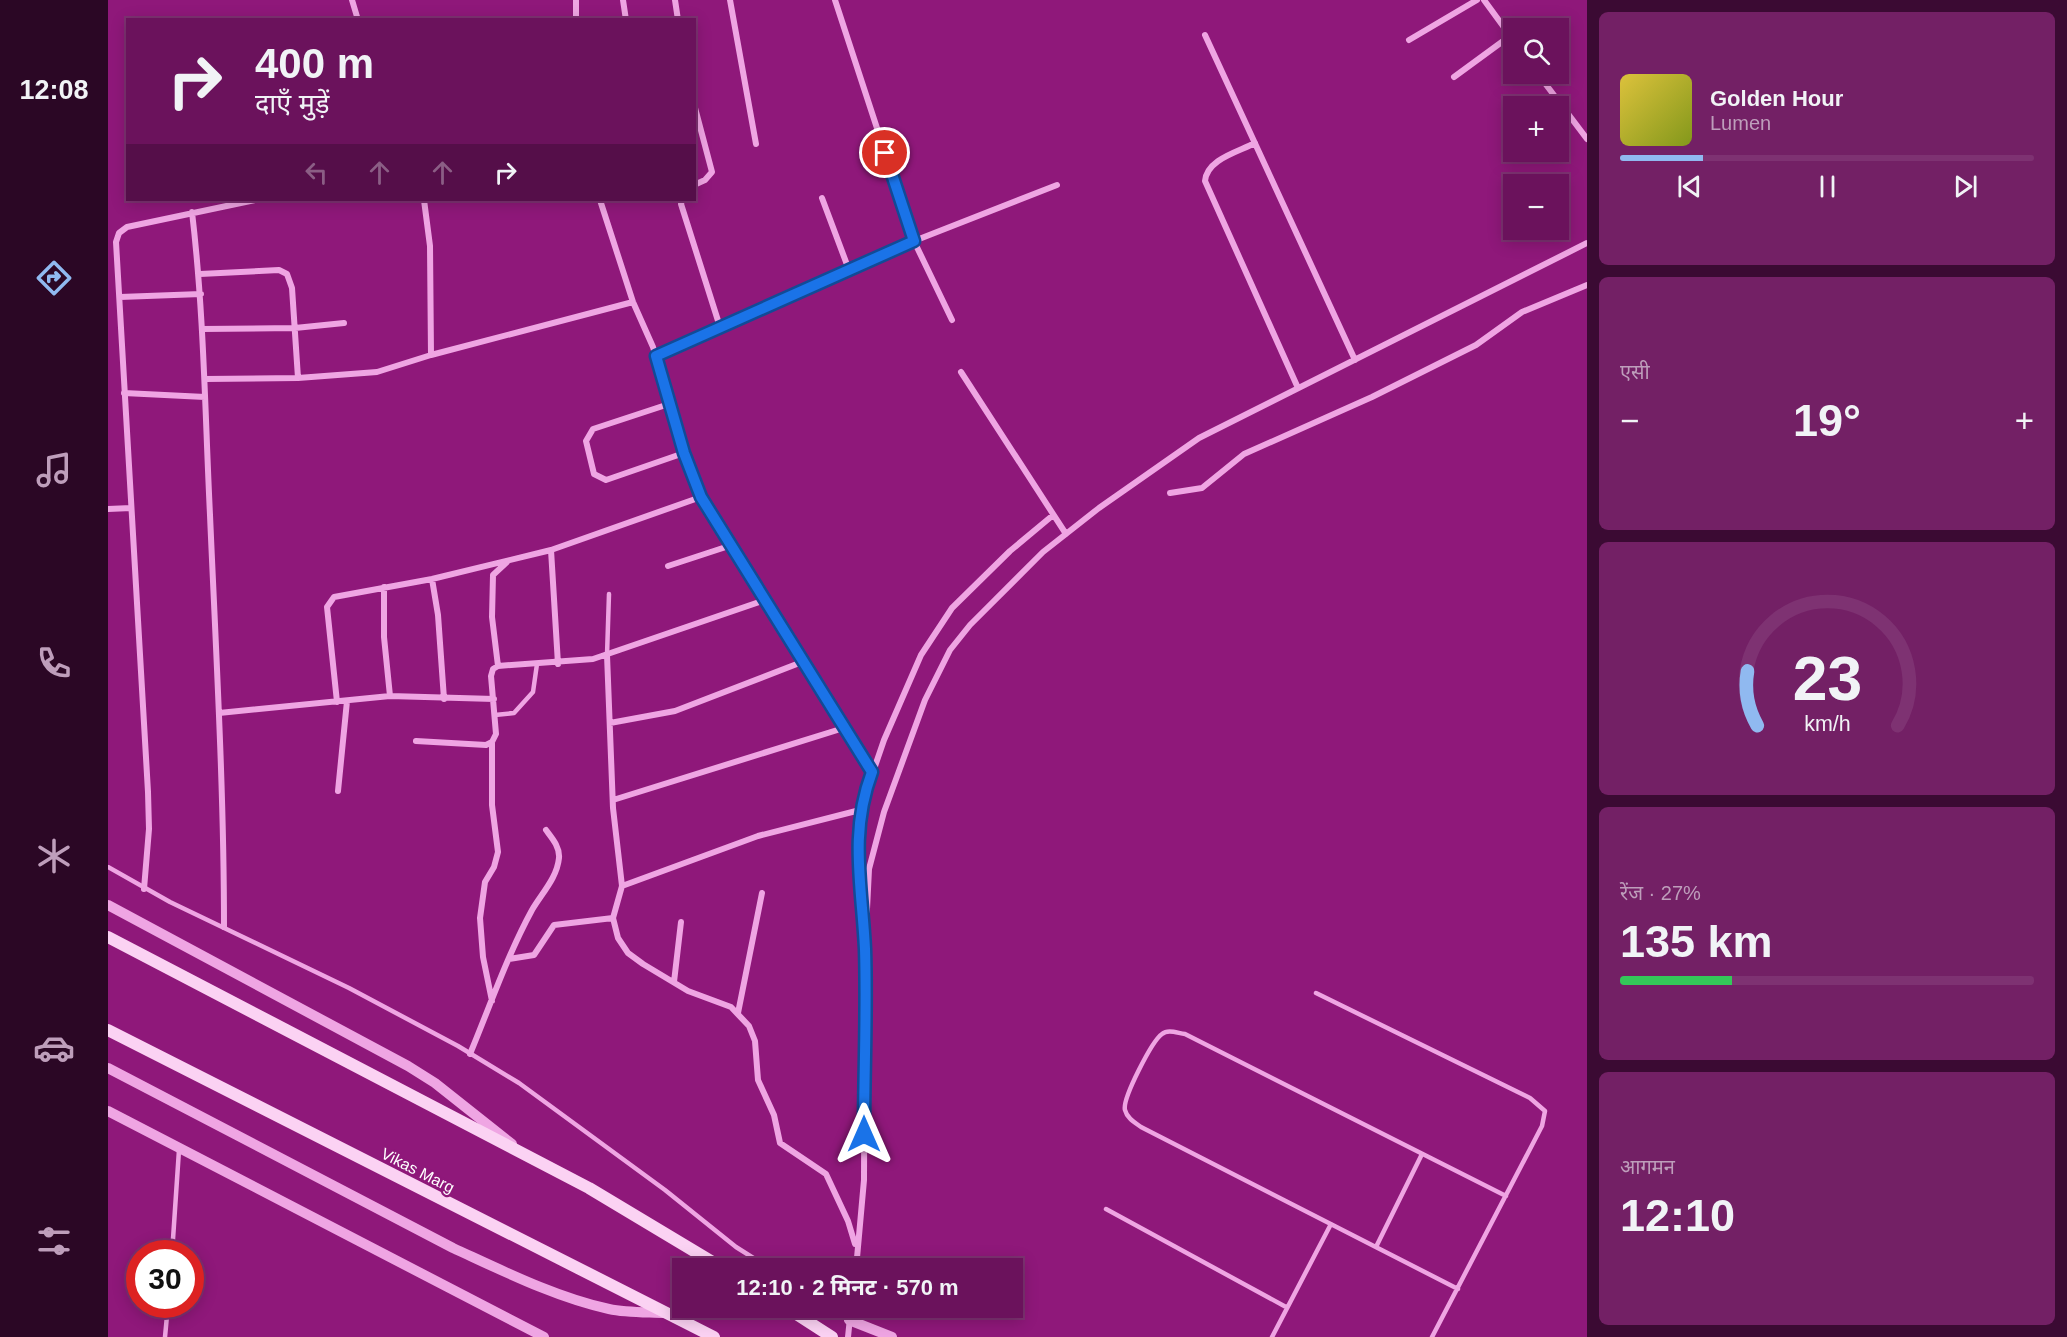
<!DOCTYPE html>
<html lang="hi">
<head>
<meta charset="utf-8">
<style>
  :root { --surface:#6b125c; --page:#732065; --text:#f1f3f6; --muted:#be9ebb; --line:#7e3272; --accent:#90b9f0 }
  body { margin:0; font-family:Arial,"Noto Sans Devanagari",sans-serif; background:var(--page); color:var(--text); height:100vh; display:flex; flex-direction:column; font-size:22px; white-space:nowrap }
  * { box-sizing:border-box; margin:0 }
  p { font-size:20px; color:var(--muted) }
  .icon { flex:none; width:33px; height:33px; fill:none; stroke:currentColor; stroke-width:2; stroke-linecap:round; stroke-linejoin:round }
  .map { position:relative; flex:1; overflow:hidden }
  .drawer { display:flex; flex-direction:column; gap:12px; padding:12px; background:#3b0a33; width:480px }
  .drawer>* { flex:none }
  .banner { position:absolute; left:18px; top:18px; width:570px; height:183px; border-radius:0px; box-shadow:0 3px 15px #0003,0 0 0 2px var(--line); background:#6b125c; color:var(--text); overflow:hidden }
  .controls { position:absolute; left:1395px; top:18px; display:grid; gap:12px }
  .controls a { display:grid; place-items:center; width:66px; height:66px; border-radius:0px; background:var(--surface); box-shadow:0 3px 15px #0003,0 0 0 2px var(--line); font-size:30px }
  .speed { position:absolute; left:18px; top:1240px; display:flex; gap:12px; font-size:30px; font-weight:700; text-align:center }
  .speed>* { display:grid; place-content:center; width:78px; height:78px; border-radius:50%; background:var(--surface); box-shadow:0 3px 15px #0003,0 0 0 2px var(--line); line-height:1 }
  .speed .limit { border:9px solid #d22; background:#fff; color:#111 }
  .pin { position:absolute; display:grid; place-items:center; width:51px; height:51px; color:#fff; margin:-26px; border:3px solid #fff; border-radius:50%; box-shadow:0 2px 6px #0007 }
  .me { position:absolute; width:66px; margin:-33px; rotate:0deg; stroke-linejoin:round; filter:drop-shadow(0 0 4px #0008) }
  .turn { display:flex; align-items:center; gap:21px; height:126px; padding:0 30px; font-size:27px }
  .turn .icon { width:78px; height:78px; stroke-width:2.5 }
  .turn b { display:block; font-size:42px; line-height:51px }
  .lanes { display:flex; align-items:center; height:57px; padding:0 30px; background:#0003; justify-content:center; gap:30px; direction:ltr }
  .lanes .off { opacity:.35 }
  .big { font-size:45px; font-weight:700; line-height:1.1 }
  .drawer .widget { flex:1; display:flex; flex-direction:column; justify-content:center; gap:9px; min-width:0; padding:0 21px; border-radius:9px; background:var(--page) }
  .drawer .dial { align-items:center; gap:0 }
  .dial svg { height:156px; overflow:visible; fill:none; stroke:var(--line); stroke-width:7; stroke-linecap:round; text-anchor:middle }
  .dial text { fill:var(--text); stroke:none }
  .song { display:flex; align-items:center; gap:18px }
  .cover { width:72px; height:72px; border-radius:9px; background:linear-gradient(135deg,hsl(50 70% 55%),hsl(70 70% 35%)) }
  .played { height:6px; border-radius:3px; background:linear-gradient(90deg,var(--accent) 20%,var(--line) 20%) }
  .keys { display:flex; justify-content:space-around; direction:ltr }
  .heat { display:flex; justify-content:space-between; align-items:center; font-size:33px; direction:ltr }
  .charge { height:9px; border-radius:4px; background:linear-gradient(90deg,#34c759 27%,var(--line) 0) }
  .trip { position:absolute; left:564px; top:1258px; width:351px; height:60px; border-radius:0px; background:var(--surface); box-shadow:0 3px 15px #0003,0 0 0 2px var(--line); font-weight:700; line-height:60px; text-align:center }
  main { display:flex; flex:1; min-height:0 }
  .tab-bar { display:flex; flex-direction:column; width:108px; justify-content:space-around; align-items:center; background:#2b0725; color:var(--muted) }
  .tab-bar .icon { width:42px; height:42px }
  .tab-bar .on { color:var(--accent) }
  .tab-bar b { font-size:27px; color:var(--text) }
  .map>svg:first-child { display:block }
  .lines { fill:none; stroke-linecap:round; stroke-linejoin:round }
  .service { stroke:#efa5e3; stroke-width:4.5 }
  .minor { stroke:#efa5e3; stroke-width:6 }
  .tertiary { stroke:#efa5e3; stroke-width:10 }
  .secondary { stroke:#fbd2f3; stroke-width:12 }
  .route-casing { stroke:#114b97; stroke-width:15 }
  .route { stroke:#1a73e8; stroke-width:10 }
  .labels { text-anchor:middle; stroke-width:4.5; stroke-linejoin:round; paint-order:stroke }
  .street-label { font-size:16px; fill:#fff; stroke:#8f187a }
</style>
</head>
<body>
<main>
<nav class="tab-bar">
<b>12:08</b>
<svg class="icon on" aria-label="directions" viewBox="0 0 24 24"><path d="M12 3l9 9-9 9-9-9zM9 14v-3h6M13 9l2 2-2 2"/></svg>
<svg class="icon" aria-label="music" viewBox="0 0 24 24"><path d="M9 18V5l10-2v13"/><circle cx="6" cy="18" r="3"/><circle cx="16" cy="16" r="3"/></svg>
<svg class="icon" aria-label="phone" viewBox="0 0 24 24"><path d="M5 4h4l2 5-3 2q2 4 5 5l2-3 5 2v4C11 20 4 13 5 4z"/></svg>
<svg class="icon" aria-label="climate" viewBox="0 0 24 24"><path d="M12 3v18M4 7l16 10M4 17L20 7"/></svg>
<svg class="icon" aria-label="car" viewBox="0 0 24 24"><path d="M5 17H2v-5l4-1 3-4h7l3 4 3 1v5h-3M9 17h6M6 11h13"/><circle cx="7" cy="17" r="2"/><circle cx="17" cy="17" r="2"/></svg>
<svg class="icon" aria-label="filters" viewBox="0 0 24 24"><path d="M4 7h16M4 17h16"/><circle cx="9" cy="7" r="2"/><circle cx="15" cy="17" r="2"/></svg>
</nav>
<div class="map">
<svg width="1479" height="1337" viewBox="0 0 1479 1337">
  <rect width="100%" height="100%" fill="#8f187a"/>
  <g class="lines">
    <!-- service -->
    <path class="service" d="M499 655 501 594
      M387 715 406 713 425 692 429 664
      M0 867 62 902 241 988 350 1046 411 1083 557 1190 628 1247 663 1269
      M1208 993 1422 1098 1437 1111 1434 1126 1324 1337
      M998 1209 1178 1307
      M1268 1247 1314 1154
      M64 1254 71 1150
      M1350 1289 1033 1127C1026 1122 1019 1118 1017 1110 1014 1099 1044 1041 1054 1034 1060 1029 1069 1033 1077 1034L1398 1196
      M723 1308 741 1320
      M57 1337 60 1305
      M1164 1337 1223 1224"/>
    <!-- minor -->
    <path class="minor" d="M244 0 250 20
      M468 0V20
      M515 0 518 20
      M567 0 570 20
      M622 0 648 144
      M727 0 806 241 844 320
      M1376 0 1406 41
      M1097 35 1247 360
      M1301 40 1369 0
      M1430 74 1479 139
      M1346 77 1402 36
      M586 104 604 172 597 180 586 185
      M1147 143C1130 152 1099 159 1097 181L1190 388
      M714 198 741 270
      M316 200 322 246 323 355
      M492 200 525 302 545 347 576 453 593 497 764 772
      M574 200 573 204 612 327
      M84 212C96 313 97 414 102 515 108 653 116 790 116 927
      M92 274 171 270 179 274 184 288 190 378
      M12 297 93 294
      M94 329 187 328 236 323
      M548 356 806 241 949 185
      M853 372 958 534
      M97 379 190 378 269 372 323 355 525 302
      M16 393 97 397
      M564 403 485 429 478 441 486 474 498 480 576 453
      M1062 493 1094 488 1136 454 1264 397 1368 345 1414 312 1479 285
      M0 509 23 508
      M443 550 450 664
      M560 566 624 545
      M324 579 330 615 336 699
      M276 587V637L282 696
      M499 655 505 808 514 886 505 918 510 938 520 953 535 964 580 991 623 1007 641 1026 647 1041 650 1080 666 1115 672 1143 718 1174 740 1221 747 1244
      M390 666 384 617 385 575 399 562
      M229 702 219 607 226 597 324 579 443 550 593 497
      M111 713 282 696 386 699
      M502 723 567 711 694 662
      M308 741 378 745 384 742 388 734 383 676 385 669 390 666 485 659 657 600
      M384 742V805L390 852 386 867 377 882 372 918 375 957 384 1001
      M230 791 239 701
      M505 800 739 727
      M514 886 650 836 752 810
      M36 889 41 829 40 792 8 242 11 233 19 227 147 200
      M754 918 749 862 752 810 776 740 813 655 844 608 902 551 944 516
      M401 959 426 955 446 925 505 918
      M566 982 573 922
      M630 1013 654 893
      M362 1054C382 1006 399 956 424 910 434 893 449 878 451 858 452 847 444 838 438 830
      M748 1269 756 1180 757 949 761 869 776 812 817 700 842 650 862 625 935 552 991 508 1091 438 1479 243
      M740 1337 743 1308"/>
    <!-- tertiary -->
    <path class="tertiary" d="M0 905 300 1066 327 1083 404 1144
      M0 1068 345 1248C393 1270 449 1298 501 1309 519 1313 539 1312 558 1313
      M0 1111 436 1337
      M741 1320 784 1337"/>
    <!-- secondary -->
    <path class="secondary" d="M0 937 481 1188 616 1269
      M0 1030 606 1337
      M679 1308 724 1337"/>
  </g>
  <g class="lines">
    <!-- route casing -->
    <g class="route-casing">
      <path id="route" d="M756 1134C756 1072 759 1010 757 949 754 886 741 833 764 772L593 497 576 453 548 356 806 241 777 153"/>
    </g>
    <!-- route -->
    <use href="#route" class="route"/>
  </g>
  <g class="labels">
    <!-- street labels -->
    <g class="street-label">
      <text transform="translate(310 1170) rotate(27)" y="6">Vikas Marg</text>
    </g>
  </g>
</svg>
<div class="controls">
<a><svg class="icon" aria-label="search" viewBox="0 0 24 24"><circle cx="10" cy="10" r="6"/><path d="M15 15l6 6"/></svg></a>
<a>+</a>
<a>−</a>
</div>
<div class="speed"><div class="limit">30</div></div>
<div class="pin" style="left:777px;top:153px;background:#d93025"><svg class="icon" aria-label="arrive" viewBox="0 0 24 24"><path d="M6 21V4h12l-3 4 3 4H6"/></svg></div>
<svg class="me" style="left:756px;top:1134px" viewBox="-20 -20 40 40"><path d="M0-17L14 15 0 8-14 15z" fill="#1a73e8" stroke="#fff" stroke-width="4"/></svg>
<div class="trip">12:10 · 2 मिनट · 570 m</div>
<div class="banner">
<div class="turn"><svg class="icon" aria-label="right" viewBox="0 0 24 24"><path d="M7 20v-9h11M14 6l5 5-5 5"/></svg><div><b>400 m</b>दाएँ मुड़ें</div></div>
<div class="lanes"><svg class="icon off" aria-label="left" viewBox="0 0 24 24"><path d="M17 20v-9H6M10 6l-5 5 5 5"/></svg><svg class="icon off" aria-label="ahead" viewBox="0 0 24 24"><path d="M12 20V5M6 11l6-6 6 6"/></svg><svg class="icon off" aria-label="ahead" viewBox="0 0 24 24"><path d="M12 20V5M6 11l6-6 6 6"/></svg><svg class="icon" aria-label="right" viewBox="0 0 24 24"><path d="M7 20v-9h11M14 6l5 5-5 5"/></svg></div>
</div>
</div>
<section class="drawer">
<div class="widget">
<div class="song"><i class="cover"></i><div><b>Golden Hour</b><p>Lumen</p></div></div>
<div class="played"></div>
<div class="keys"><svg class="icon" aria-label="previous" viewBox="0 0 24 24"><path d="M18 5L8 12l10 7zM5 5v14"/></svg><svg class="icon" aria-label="pause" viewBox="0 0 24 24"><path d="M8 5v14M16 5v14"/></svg><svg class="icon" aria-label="next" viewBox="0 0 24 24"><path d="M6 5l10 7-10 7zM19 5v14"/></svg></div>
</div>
<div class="widget"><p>एसी</p>
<div class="heat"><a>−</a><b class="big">19°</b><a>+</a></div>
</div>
<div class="widget dial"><svg viewBox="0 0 100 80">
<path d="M14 69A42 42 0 1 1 86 69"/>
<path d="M14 69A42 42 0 0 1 9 41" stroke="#90b9f0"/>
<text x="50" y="56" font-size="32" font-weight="700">23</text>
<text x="50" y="72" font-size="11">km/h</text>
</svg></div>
<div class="widget"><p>रेंज · 27%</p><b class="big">135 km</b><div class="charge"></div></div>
<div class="widget"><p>आगमन</p><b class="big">12:10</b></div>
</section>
</main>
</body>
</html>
